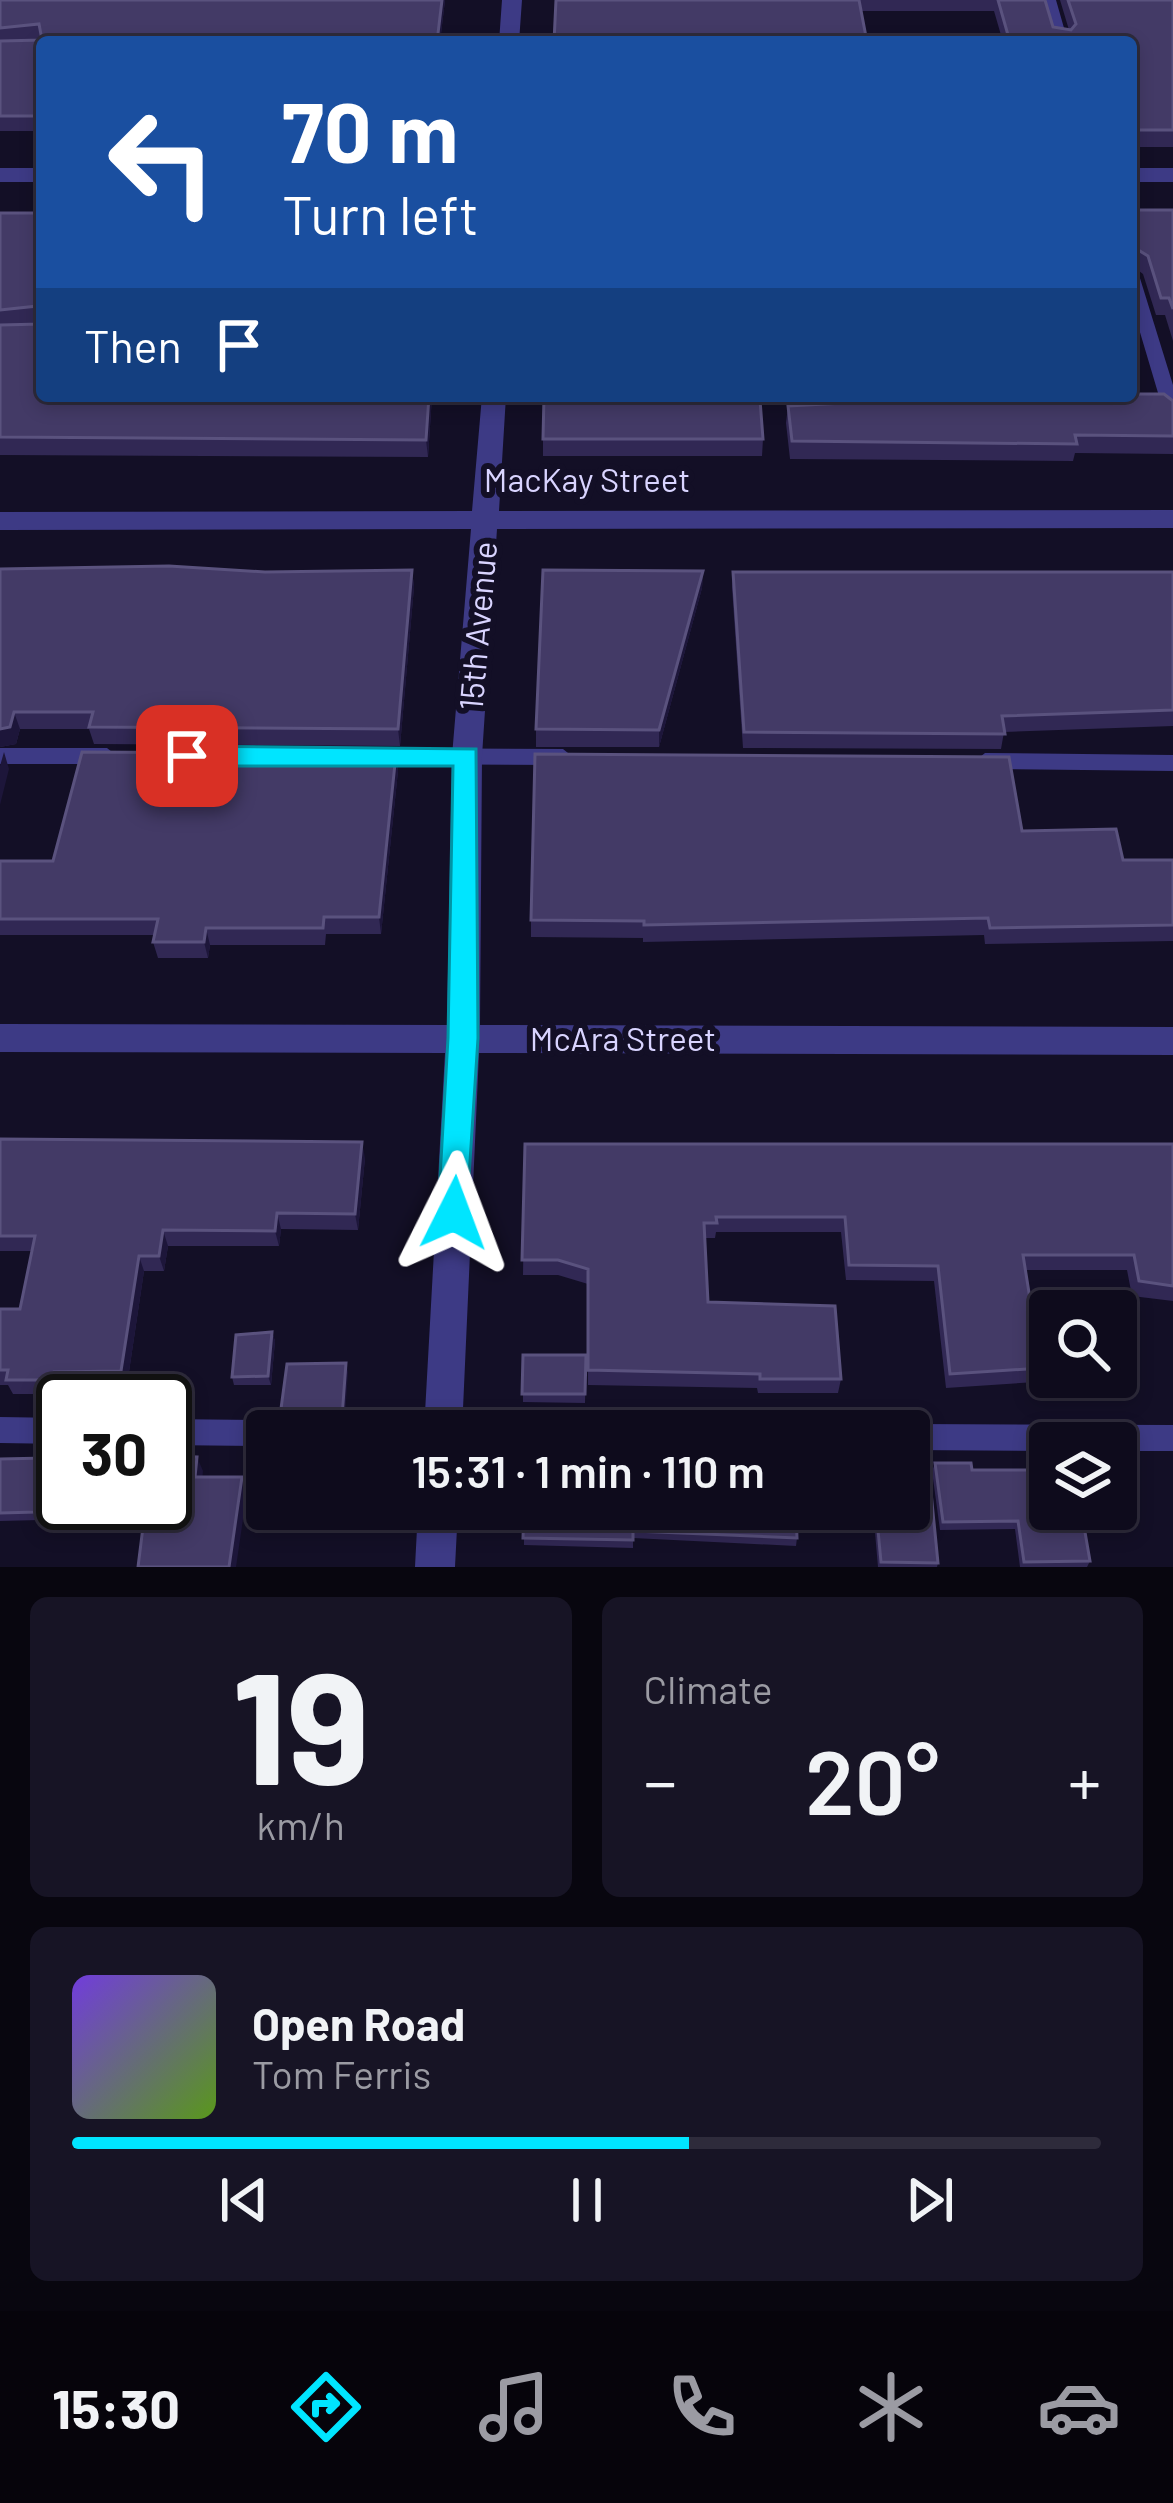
<!DOCTYPE html>
<html lang="en">
<head>
<meta charset="utf-8">
<style>
  :root { --surface:#0e0b1c; --page:#171425; --text:#f1f3f6; --muted:#9b9ba3; --line:#2e2b3b; --accent:#00e5ff }
  body { margin:0; font-family:Barlow,sans-serif; background:var(--page); color:var(--text); height:100vh; display:flex; flex-direction:column; font-size:45px; white-space:nowrap }
  * { box-sizing:border-box; margin:0 }
  p { font-size:39px; color:var(--muted) }
  .icon { flex:none; width:66px; height:66px; fill:none; stroke:currentColor; stroke-width:2; stroke-linecap:round; stroke-linejoin:round }
  .map { position:relative; height:1567px; overflow:hidden }
  .details { display:flex; flex-direction:column; gap:30px; padding:30px; background:#08060f; flex:1 }
  .details>* { flex:none }
  .guide { position:absolute; left:36px; top:36px; width:1101px; height:366px; border-radius:12px; box-shadow:0 6px 18px #0003,0 0 0 3px var(--line); background:#1a4fa0; color:#fff; overflow:hidden }
  .controls { position:absolute; left:1029px; top:1290px; display:grid; gap:24px }
  .controls a { display:grid; place-items:center; width:108px; height:108px; border-radius:12px; background:var(--surface); box-shadow:0 6px 18px #0003,0 0 0 3px var(--line); font-size:60px }
  .speed { position:absolute; left:36px; top:1374px; display:flex; gap:24px; font-size:60px; font-weight:700; text-align:center }
  .speed>* { display:grid; place-content:center; width:156px; height:156px; border-radius:50%; background:var(--surface); box-shadow:0 6px 18px #0003,0 0 0 3px var(--line); line-height:1 }
  .speed .limit { border:6px solid #111; border-radius:18px; background:#fff; color:#111 }
  .pin { position:absolute; display:grid; place-items:center; width:102px; height:102px; color:#fff; margin:-51px; border-radius:24px; box-shadow:0 6px 18px #0006 }
  .me { position:absolute; width:132px; margin:-66px; rotate:3deg; stroke-linejoin:round; filter:drop-shadow(0 0 9px #0008) }
  .turn { display:flex; align-items:center; gap:42px; height:252px; padding:0 48px; font-size:54px }
  .turn .icon { width:156px; height:156px; stroke-width:2.5 }
  .turn b { display:block; font-size:84px; line-height:102px }
  .then { display:flex; align-items:center; height:114px; padding:0 48px; background:#0003; gap:24px; font-size:45px }
  .big { font-size:90px; font-weight:600; line-height:1.1 }
  .details .card { flex:1; display:flex; flex-direction:column; justify-content:center; gap:18px; min-width:0; padding:0 42px; border-radius:18px; background:var(--page) }
  .details .dial { align-items:center; gap:0 }
  .dial b { font-size:156px; line-height:1 }
  .song { display:flex; align-items:center; gap:36px }
  .cover { width:144px; height:144px; border-radius:18px; background:linear-gradient(135deg,hsl(260 70% 55%),hsl(90 70% 35%)) }
  .played { height:12px; border-radius:6px; background:linear-gradient(90deg,var(--accent) 60%,var(--line) 60%) }
  .keys { display:flex; justify-content:space-around; direction:ltr }
  .heat { display:flex; justify-content:space-between; align-items:center; font-size:66px; direction:ltr }
  .details .tiles { flex:1; display:grid; gap:30px; grid-template-columns:1fr 1fr }
  .card:last-child { grid-column:span 2 }
  .trip { position:absolute; left:246px; top:1410px; width:684px; height:120px; border-radius:12px; background:var(--surface); box-shadow:0 6px 18px #0003,0 0 0 3px var(--line); font-weight:600; line-height:120px; text-align:center }
  .tab-bar { display:flex; height:192px; justify-content:space-around; align-items:center; background:#06040b; color:var(--muted) }
  .tab-bar .icon { width:84px; height:84px }
  .tab-bar .on { color:var(--accent) }
  .tab-bar b { font-size:54px; color:var(--text) }
  .map>svg:first-child { display:block }
  .lines { fill:none; stroke-linecap:round; stroke-linejoin:round }
  .service { fill:#3d3a85; fill-rule:evenodd }
  .minor { fill:#3d3a85; fill-rule:evenodd }
  .wall { fill:#312854 }
  .shaded-wall { fill:#1d163a }
  .building { fill:#433a66; stroke:#5a527e; stroke-width:3 }
  .route { fill:#00e5ff; stroke:#0095a6; stroke-width:3 }
  .labels { text-anchor:middle; stroke-width:12; stroke-linejoin:round; paint-order:stroke }
  .street-label { font-size:33px; fill:#d9d4ff; stroke:#130f26 }
</style>
</head>
<body>
<div class="map">
<svg width="1173" height="1567" viewBox="0 0 1173 1567">
  <rect width="100%" height="100%" fill="#130f26"/>
  <g class="lines">
    <!-- service -->
    <path class="service" d="M1042 0H1056L1068 42H1054Z
      M1131 270 1139 275 1173 385V419L1164 413 1131 302Z
      M0 748H107L117 756 107 764H0Z
      M373 748 563 749 573 757 563 765 373 764 363 756Z
      M985 753 1173 755V771L985 769 975 761Z
      M0 1417 63 1418V1444L0 1443Z
      M165 1419 267 1420 277 1424 280 1431H267V1446L165 1445Z
      M909 1424 1173 1425V1451H1116V1443H1050V1451L909 1450V1431H898Z"/>
    <!-- minor -->
    <path class="minor" d="M502 0H522L519 42H499Z
      M0 168H42V182H0Z
      M1131 168H1173V182H1131Z
      M482 396H506L499 511 1173 510V528L497 529 482 756 480 1025 1173 1027V1055L479 1053 462 1431H424L445 1053 0 1052V1024L447 1025 452 756 471 529 0 530V512L472 511Z
      M418 1509H458L455 1567H415Z"/>
  </g>
  <!-- wall -->
  <path class="wall" d="M0 0H445L440 42H42V131H0Z
    M556 0H1045L1053 27 1069 30 1060 0H1173V147H1131V42H1003L994 11H862Z
    M1131 210H1173V341L1165 315H1156L1143 274 1135 268V298L1131 311Z
    M0 213H42V396H432L428 457 0 455Z
    M968 396H1131L1173 401V454L1075 453 1073 461 790 459 786 423 788 406Z
    M543 439H763L762 456H543Z
    M0 569 265 572 412 570 414 587 400 746 94 744 89 729H20L16 744 0 747Z
    M703 571 702 588 659 747H536V729Z
    M733 572H1173V726L1004 732 1001 749 743 748 732 587Z
    M396 754 398 771 381 934H326L325 945H210L208 958H158L153 942 155 935H0V861H53Z
    M1022 831 1123 860H1173V941L985 944 984 935 643 942V938L531 937V920Z
    M0 1139 365 1158 358 1230 281 1229 279 1246H168L164 1271H144L127 1385 61 1386 59 1394H13L8 1385H0V1309H20L32 1251H0Z
    M525 1144H1173V1301L1132 1296 1127 1270H1026L1041 1368 1036 1382 946 1388 934 1281 846 1280 841 1232H716L715 1238H705L708 1302 841 1379 838 1393H758L757 1388 588 1385V1284L558 1275H523Z
    M272 1332 275 1341 271 1385H234L232 1377Z
    M523 1355H586L585 1403 523 1402Z
    M45 1458 49 1466 40 1520 0 1521V1459Z
    M935 1463 972 1470 1090 1561 1087 1567H1020L1015 1529 940 1530 932 1471Z
    M524 1509 797 1538 796 1546 633 1538V1548L524 1545Z
    M873 1509H909L938 1563 937 1567H878Z"/>
  <!-- shaded-wall -->
  <path class="shaded-wall" d="M442 0H445L440 42H437Z
    M429 396H432L428 457 426 440Z
    M412 570 414 587 400 746 398 729Z
    M703 571 702 588 659 747V730Z
    M14 712 20 729 16 744 0 747V729Z
    M4 752 9 769 0 805V766Z
    M396 754 398 771 381 934 379 917Z
    M206 928 210 945 208 958 204 942Z
    M362 1142 365 1158 358 1230 355 1214Z
    M277 1213 281 1229 279 1246 275 1231Z
    M163 1230 168 1246 164 1271 159 1256Z
    M139 1256 144 1271 127 1385 121 1371Z
    M272 1332 275 1341 271 1385 268 1376Z
    M346 1363 348 1372 344 1431H341Z
    M54 1372 61 1386 59 1394 52 1380Z
    M197 1457 203 1471 201 1492 195 1477Z
    M45 1458 49 1466 40 1520 36 1512Z
    M242 1477 247 1492 236 1567H229Z"/>
  <!-- building -->
  <path class="building" d="M0 0H442L437 42H42V116H0V41L42 40 39 24 0 28Z
    M556 0H859L867 42H554Z
    M998 0H1045L1053 27 1071 30 1076 24 1068 0H1173V130H1131V42H1010Z
    M1131 210H1173V309L1169 298H1161L1148 256 1135 248V298H1131Z
    M0 213H42V396H429L426 440 0 437V325L41 324 38 306 0 310Z
    M1131 394H1164L1173 401V436L1075 435 1077 444 792 441 788 406 975 396H1131Z
    M544 396H705L760 400 763 439H543Z
    M169 566 265 572 412 570 398 729 89 727 93 712H14L10 727 0 729V569Z
    M543 570 703 571 659 730 536 729Z
    M733 572H1173V710L1002 716 1005 734 744 732Z
    M82 752 396 754 379 917H324L323 928H206L204 942H153L158 919H0V861H53Z
    M535 754 1009 757 1022 831 1116 829 1123 860H1173V925L990 928 988 918 644 925V921L531 920Z
    M0 1139 362 1142 355 1214 277 1213 275 1231 163 1230 159 1256H139L121 1371 54 1372 52 1380H6L8 1370H0V1309H20L35 1236H0Z
    M525 1144H1173V1286L1139 1281 1134 1255H1023L1041 1368 950 1374 938 1266 849 1265 845 1217H716L717 1223H704L708 1302 835 1306 841 1379H760V1374L588 1370V1269L558 1260H522Z
    M272 1332 268 1376 232 1377 236 1335Z
    M523 1355H586L585 1394H522Z
    M346 1363 341 1431H278L287 1364Z
    M165 1456 197 1457 195 1477H242L229 1567H138L146 1503H165Z
    M45 1458 36 1512 0 1513V1459Z
    M935 1463H971L972 1470H1050V1509H1081L1090 1561 1024 1562 1018 1521 943 1522Z
    M909 1492H931L938 1563 881 1562 876 1509H909Z
    M524 1509H796L797 1538 633 1531V1540L523 1538Z"/>
  <!-- route -->
  <path class="route" d="M187 746 476 749 478 1038 466 1223 454 1227 443 1223 438 1213 448 1038 453 766H187L173 756Z"/>
  <g class="labels">
    <!-- street labels -->
    <g class="street-label">
      <text x="587" y="492">MacKay Street</text>
      <text transform="translate(478 626) rotate(-85)" y="12">15th Avenue</text>
      <text x="623" y="1051">McAra Street</text>
    </g>
  </g>
</svg>
<div class="controls">
<a><svg class="icon" aria-label="search" viewBox="0 0 24 24"><circle cx="10" cy="10" r="6"/><path d="M15 15l6 6"/></svg></a>
<a><svg class="icon" aria-label="layers" viewBox="0 0 24 24"><path d="M12 4l9 5-9 5-9-5zM3 14l9 5 9-5"/></svg></a>
</div>
<div class="speed"><div class="limit">30</div></div>
<div class="pin" style="left:187px;top:756px;background:#d93025"><svg class="icon" aria-label="arrive" viewBox="0 0 24 24"><path d="M6 21V4h12l-3 4 3 4H6"/></svg></div>
<svg class="me" style="left:454px;top:1213px" viewBox="-20 -20 40 40"><path d="M0-17L14 15 0 8-14 15z" fill="#00e5ff" stroke="#fff" stroke-width="4"/></svg>
<div class="trip">15:31 · 1 min · 110 m</div>
<div class="guide">
<div class="turn"><svg class="icon" aria-label="left" viewBox="0 0 24 24"><path d="M17 20v-9H6M10 6l-5 5 5 5"/></svg><div><b>70 m</b>Turn left</div></div>
<div class="then">Then<svg class="icon" aria-label="arrive" viewBox="0 0 24 24"><path d="M6 21V4h12l-3 4 3 4H6"/></svg></div>
</div>
</div>
<section class="details">
<div class="tiles">
<div class="card dial"><b>19</b><p>km/h</p></div>
<div class="card"><p>Climate</p>
<div class="heat"><a>−</a><b class="big">20°</b><a>+</a></div>
</div>
<div class="card">
<div class="song"><i class="cover"></i><div><b>Open Road</b><p>Tom Ferris</p></div></div>
<div class="played"></div>
<div class="keys"><svg class="icon" aria-label="previous" viewBox="0 0 24 24"><path d="M18 5L8 12l10 7zM5 5v14"/></svg><svg class="icon" aria-label="pause" viewBox="0 0 24 24"><path d="M8 5v14M16 5v14"/></svg><svg class="icon" aria-label="next" viewBox="0 0 24 24"><path d="M6 5l10 7-10 7zM19 5v14"/></svg></div>
</div>
</div>
</section>
<nav class="tab-bar">
<b>15:30</b>
<svg class="icon on" aria-label="directions" viewBox="0 0 24 24"><path d="M12 3l9 9-9 9-9-9zM9 14v-3h6M13 9l2 2-2 2"/></svg>
<svg class="icon" aria-label="music" viewBox="0 0 24 24"><path d="M9 18V5l10-2v13"/><circle cx="6" cy="18" r="3"/><circle cx="16" cy="16" r="3"/></svg>
<svg class="icon" aria-label="phone" viewBox="0 0 24 24"><path d="M5 4h4l2 5-3 2q2 4 5 5l2-3 5 2v4C11 20 4 13 5 4z"/></svg>
<svg class="icon" aria-label="climate" viewBox="0 0 24 24"><path d="M12 3v18M4 7l16 10M4 17L20 7"/></svg>
<svg class="icon" aria-label="car" viewBox="0 0 24 24"><path d="M5 17H2v-5l4-1 3-4h7l3 4 3 1v5h-3M9 17h6M6 11h13"/><circle cx="7" cy="17" r="2"/><circle cx="17" cy="17" r="2"/></svg>
</nav>
</body>
</html>
